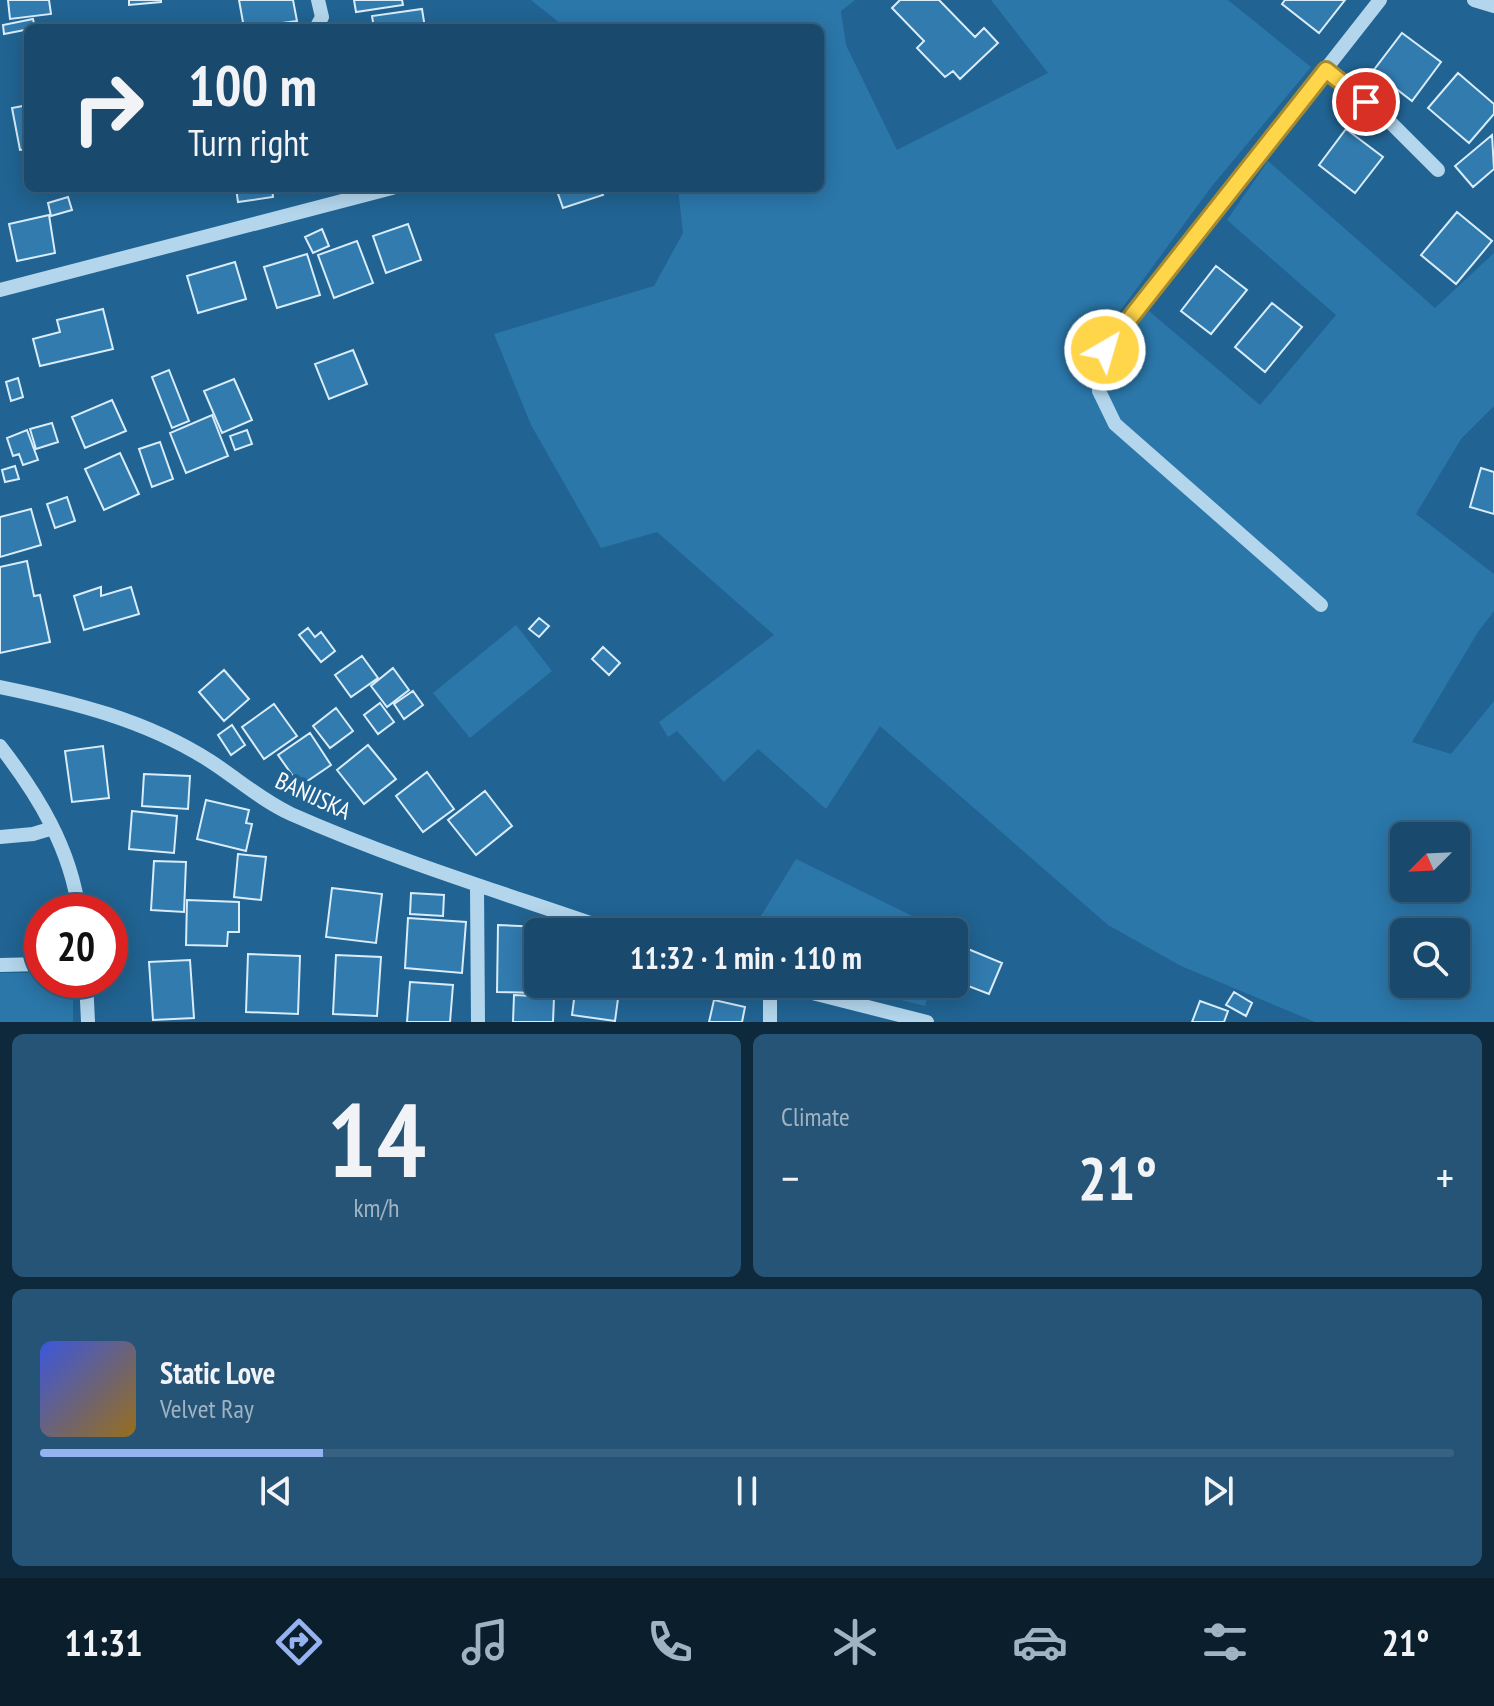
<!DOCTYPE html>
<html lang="en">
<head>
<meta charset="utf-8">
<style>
  :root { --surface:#194a6e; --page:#265476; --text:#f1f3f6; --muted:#9fb3c2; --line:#376281; --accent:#95b2f1 }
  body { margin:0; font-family:"PT Sans Narrow",sans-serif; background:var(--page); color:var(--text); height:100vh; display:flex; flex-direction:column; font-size:30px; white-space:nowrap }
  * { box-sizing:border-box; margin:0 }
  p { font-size:26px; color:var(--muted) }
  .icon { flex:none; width:44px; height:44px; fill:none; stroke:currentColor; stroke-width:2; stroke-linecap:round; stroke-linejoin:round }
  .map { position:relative; height:1022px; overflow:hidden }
  .sheet { display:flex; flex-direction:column; gap:12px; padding:12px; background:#0e293c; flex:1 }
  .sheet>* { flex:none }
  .top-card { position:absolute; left:24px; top:24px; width:800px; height:168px; border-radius:12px; box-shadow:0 4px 20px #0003,0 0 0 2px var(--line); background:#194a6e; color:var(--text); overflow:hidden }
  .needle { width:52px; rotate:246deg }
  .controls { position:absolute; left:1390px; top:822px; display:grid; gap:16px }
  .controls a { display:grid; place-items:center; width:80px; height:80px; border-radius:12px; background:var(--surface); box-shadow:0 4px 20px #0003,0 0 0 2px var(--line); font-size:40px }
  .speed { position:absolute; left:24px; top:894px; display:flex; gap:16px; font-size:40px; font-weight:700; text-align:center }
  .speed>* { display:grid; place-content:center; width:104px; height:104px; border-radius:50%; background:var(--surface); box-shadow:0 4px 20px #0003,0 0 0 2px var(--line); line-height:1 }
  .speed .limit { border:12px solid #d22; background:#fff; color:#111 }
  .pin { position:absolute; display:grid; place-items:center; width:68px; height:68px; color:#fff; margin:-34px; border:4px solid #fff; border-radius:50%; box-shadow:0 2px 8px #0007 }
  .me { position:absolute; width:88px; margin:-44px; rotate:38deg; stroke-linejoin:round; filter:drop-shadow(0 0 6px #0008) }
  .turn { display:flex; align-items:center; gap:28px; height:168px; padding:0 32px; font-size:36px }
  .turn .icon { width:104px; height:104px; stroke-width:2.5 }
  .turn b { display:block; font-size:56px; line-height:68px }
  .big { font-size:60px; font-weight:700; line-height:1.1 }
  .sheet .card { flex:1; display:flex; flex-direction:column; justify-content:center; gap:12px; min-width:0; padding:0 28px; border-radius:12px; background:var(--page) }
  .sheet .dial { align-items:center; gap:0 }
  .dial b { font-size:104px; line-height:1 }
  .song { display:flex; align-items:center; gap:24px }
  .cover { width:96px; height:96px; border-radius:12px; background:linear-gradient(135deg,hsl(230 70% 55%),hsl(40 70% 35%)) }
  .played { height:8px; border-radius:4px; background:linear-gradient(90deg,var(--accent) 20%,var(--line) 20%) }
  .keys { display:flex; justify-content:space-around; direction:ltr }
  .heat { display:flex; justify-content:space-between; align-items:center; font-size:44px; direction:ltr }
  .sheet .tiles { flex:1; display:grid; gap:12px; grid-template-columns:1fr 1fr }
  .card:last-child { grid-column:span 2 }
  .trip { position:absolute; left:524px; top:918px; width:444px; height:80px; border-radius:12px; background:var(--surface); box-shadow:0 4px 20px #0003,0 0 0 2px var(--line); font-weight:700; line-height:80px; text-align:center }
  .tabs { display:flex; height:128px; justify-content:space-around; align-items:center; background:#0a1e2c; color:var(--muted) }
  .tabs .icon { width:56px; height:56px }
  .tabs .current { color:var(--accent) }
  .tabs b { font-size:36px; color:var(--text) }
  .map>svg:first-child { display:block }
  .green { fill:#2b77aa; fill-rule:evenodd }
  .building { fill:#317baf; stroke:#d8ecf9; stroke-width:2 }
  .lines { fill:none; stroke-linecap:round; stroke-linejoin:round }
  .minor { stroke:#b3d6ed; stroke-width:14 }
  .route-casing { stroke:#a68a30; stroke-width:20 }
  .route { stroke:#ffd54a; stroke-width:14 }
  .labels { text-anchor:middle; stroke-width:8; stroke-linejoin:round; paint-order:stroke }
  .street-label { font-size:24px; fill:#fff; stroke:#216392 }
</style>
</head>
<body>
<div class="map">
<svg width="1494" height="1022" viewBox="0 0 1494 1022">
  <rect width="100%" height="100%" fill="#216392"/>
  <!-- green -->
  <path class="green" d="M531 0H855L841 11 846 45 897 150 1048 73 991 0H1228L1311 67 1212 186 1109 326 1088 378 1149 311 1260 405 1336 315 1227 220 1268 161 1435 308 1494 253V406L1461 439 1416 514 1494 574V611L1478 632 1412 742 1451 754 1494 701V1022H1315L1181 966 1108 925 880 726 826 809 758 749 724 782 677 731 668 737 659 722 774 635 657 532 601 548 531 425 494 334 654 286 683 233 678 188H820V28H566ZM1404 836H1456V888H1404ZM1404 932H1456V984H1404Z
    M516 625 552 671 470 738 433 693Z
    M796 859 945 932H751Z
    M0 973H42V980H73V1022H0Z
    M837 984H932L925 1006Z"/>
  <!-- building -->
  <path class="building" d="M8 0H49L51 14 10 19Z
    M129 0H161V2L129 5Z
    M239 0H293L297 21 244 28Z
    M354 0H402L403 5 356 12Z
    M900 0H939L975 37 984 28 998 43 960 79 953 71 945 77 917 48 924 41 892 8Z
    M1285 0H1345L1319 33 1282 4Z
    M422 9 425 28H374L372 16Z
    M33 19 35 28 4 34 3 25Z
    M1402 33 1441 62 1412 101 1373 71Z
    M1458 73 1494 104V114L1469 143 1428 108Z
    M28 105V149L20 150 12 108Z
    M1346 129 1383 157 1355 193 1319 165Z
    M1492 135 1494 169 1473 187 1455 166Z
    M236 188H272L273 197 238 202Z
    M556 188H600L603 195 563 208Z
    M68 197 72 210 51 216 48 203Z
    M1457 212 1492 241 1456 284 1421 255Z
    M49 215 55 253 17 261 9 224Z
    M408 224 421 260 386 273 373 236Z
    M322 229 329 246 313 253 305 237Z
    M357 241 373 283 334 298 318 255Z
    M307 254 320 295 277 308 264 267Z
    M235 262 246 299 198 313 187 276Z
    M1216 266 1247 290 1211 334 1181 311Z
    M1272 303 1302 327 1265 372 1235 347Z
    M103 309 113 349 40 366 33 339 60 332 57 320Z
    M353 350 367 384 329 399 315 364Z
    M169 370 189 421 172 428 152 377Z
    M18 378 23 397 11 401 6 382Z
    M234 379 252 420 222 433 204 391Z
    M112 400 126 431 85 448 72 417Z
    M212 415 228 456 186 473 170 433Z
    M52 423 58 442 36 449 30 429Z
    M27 430 38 460 23 465 19 454 13 456 7 438Z
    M247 430 252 444 235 450 230 436Z
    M160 442 173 479 152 487 139 449Z
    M120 453 139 494 104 510 85 469Z
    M15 466 19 479 5 482 2 470Z
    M1481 468 1494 472V514L1470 507Z
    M67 497 75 521 55 528 47 504Z
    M31 509 41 545 0 557V517Z
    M27 561 34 596 40 595 50 642 0 653V567Z
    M101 587V596L131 587 139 614 84 630 74 596Z
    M539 618 549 626 539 637 529 629Z
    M308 628 315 637 321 632 335 651 321 662 299 635Z
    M603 647 620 663 609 675 592 659Z
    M362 656 378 678 351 697 335 675Z
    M393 668 409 690 387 707 371 686Z
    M224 670 249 699 224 721 199 692Z
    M413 691 423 705 404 719 394 704Z
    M380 703 394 722 378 734 364 715Z
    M274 704 297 736 264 759 242 727Z
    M336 708 353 731 330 748 313 726Z
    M232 725 245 745 231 755 218 735Z
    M310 733 331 765 300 786 278 755Z
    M368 745 396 779 364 804 337 770Z
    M103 746 109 798 72 802 65 751Z
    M427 772 454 809 423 832 396 796Z
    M144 774 190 776 188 809 142 806Z
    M485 791 512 826 476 855 448 820Z
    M206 800 249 810 246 823 252 824 246 851 197 839Z
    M132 811 177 816 174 853 129 849Z
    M238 854 266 857 261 900 234 897Z
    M154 861 186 862 184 912 151 910Z
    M332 888 382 894 376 943 326 937Z
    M411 893 444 895 443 916 410 914Z
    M187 900 239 902V932H228L227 946 186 945Z
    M408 918 466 922 462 973 405 968Z
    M498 925 542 927V932H538V984H541V993L497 992Z
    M968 949 1002 963 989 994 955 981Z
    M248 954 300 956 298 1014 246 1012Z
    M336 955 381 957 377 1016 333 1014Z
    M190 960 194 1018 153 1020 149 962Z
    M410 982 453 985 450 1022H407Z
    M576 984H620L615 1021 572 1015Z
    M1234 992 1252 1003 1246 1016 1226 1005Z
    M514 995 554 997 553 1022H513Z
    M714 1000 745 1007 742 1022H709Z
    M1200 1001 1228 1011 1224 1022H1192Z"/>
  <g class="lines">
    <!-- minor -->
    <path class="minor" d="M1474 0 1494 6
      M316 28 322 17 318 0
      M1326 70 1386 118 1438 170
      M0 290 392 188
      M1321 605 1115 424 1099 391 1105 350 1380 0
      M0 687C73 702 146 720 210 761 238 779 261 800 291 814 397 861 507 894 616 932
      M0 746C38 795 71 849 79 912
      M0 837 33 834 53 828
      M477 887 478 1022
      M0 965 42 964
      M86 980 88 1022
      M777 984 927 1022
      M770 1022V984"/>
  </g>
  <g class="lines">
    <!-- route casing -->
    <g class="route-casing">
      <path id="route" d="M1105 350 1326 70 1366 102"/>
    </g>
    <!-- route -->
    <use href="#route" class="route"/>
  </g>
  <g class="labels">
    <!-- street labels -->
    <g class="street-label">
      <text transform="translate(313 796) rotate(25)" y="8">BANIJSKA</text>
    </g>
  </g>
</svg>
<div class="controls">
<a><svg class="needle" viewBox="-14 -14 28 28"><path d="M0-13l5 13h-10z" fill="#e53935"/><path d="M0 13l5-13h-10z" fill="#9fb3c2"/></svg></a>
<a><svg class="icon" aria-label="search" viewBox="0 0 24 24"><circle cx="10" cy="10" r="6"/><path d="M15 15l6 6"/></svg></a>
</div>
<div class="speed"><div class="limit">20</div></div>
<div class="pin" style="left:1366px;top:102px;background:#d93025"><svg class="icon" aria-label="arrive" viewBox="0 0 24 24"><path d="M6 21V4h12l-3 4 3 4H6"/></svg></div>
<svg class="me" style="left:1105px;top:350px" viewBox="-20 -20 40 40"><circle r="17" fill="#ffd54a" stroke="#fff" stroke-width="3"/><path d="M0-11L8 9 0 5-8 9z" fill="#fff"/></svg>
<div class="trip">11:32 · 1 min · 110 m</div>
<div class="top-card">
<div class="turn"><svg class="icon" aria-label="right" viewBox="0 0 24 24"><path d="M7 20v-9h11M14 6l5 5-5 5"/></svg><div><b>100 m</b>Turn right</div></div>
</div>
</div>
<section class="sheet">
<div class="tiles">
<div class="card dial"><b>14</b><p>km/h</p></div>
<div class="card"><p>Climate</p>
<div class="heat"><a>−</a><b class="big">21°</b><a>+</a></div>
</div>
<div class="card">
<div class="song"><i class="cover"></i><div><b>Static Love</b><p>Velvet Ray</p></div></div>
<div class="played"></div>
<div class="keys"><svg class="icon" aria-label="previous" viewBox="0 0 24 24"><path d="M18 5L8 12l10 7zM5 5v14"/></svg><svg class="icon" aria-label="pause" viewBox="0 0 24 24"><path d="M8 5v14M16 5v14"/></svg><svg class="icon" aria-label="next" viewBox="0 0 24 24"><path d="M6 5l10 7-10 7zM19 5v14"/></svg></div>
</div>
</div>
</section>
<nav class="tabs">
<b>11:31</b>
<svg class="icon current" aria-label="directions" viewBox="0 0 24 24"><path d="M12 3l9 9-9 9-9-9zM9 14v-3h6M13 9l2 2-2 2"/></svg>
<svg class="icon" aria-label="music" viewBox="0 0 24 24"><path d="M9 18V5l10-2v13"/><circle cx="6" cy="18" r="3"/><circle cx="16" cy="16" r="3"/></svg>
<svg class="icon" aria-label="phone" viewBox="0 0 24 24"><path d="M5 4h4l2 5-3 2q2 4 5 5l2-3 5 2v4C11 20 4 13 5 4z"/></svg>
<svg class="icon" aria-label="climate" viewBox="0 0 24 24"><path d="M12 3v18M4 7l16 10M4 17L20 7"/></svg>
<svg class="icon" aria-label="car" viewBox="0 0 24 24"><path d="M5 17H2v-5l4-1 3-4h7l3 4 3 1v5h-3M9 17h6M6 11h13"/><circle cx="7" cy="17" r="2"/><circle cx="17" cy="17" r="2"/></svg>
<svg class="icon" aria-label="filters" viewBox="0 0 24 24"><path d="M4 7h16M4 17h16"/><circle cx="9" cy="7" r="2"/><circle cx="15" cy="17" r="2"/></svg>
<b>21°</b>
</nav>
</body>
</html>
